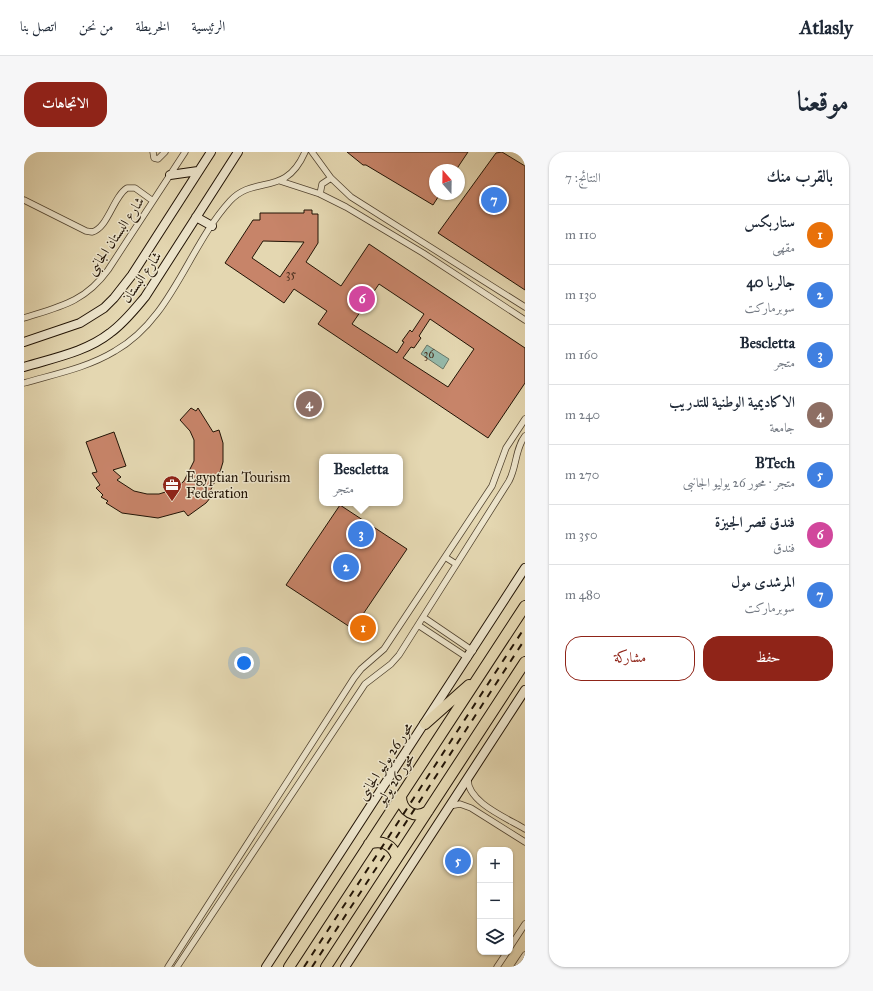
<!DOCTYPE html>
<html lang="ar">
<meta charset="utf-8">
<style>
:root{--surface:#fff;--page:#f6f6f7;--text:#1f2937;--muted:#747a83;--line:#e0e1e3;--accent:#8f2418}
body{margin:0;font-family:"IM FELL Great Primer",Amiri,serif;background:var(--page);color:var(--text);direction:rtl}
.controls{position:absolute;right:12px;bottom:12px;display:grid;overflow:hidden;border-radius:8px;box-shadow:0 1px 3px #0004}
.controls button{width:36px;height:36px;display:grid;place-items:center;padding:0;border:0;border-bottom:1px solid var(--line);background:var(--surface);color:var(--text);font:20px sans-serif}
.compass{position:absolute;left:405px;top:12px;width:36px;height:36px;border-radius:50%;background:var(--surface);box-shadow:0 1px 3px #0004;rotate:340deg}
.you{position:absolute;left:220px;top:511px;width:14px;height:14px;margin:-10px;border:3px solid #fff;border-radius:50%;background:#1a73e8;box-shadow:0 0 0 6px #1a73e833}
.badge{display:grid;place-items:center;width:26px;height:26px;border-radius:50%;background:var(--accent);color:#fff;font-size:13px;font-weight:700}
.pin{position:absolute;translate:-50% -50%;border:2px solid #fff;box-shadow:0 1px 4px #0006}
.popup{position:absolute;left:295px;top:302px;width:84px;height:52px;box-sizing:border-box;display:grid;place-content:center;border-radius:8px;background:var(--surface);filter:drop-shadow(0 1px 3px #0005);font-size:13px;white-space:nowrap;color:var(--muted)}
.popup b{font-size:15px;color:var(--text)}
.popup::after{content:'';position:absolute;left:50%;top:100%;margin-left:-8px;border:8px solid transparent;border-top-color:var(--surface)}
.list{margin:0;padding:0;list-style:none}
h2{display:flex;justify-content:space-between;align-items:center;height:52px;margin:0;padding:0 16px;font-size:17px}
h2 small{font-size:13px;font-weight:400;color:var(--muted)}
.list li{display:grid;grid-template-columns:26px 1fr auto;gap:12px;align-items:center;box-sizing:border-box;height:60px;padding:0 16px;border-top:1px solid var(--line)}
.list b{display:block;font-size:15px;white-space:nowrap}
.list p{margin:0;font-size:13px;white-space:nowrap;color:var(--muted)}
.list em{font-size:13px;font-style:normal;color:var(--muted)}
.actions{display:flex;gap:8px;padding:12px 16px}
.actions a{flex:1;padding:9px 0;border:1px solid var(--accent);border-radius:16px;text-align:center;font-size:14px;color:var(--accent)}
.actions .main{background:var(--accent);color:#fff}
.icon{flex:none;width:22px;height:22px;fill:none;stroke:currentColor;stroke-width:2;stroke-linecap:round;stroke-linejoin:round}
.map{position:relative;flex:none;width:501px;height:815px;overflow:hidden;direction:ltr;border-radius:16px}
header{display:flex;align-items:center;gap:24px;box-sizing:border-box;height:56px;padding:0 20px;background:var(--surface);border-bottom:1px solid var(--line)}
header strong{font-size:19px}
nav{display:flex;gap:22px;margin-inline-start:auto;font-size:14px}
.intro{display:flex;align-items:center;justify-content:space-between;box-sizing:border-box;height:96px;padding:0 24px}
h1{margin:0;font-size:28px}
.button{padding:10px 18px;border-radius:16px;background:var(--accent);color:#fff;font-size:14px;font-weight:700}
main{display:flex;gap:24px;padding:0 24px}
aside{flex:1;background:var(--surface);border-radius:16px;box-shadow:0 1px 3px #0004}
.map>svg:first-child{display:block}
.water{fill:#95baab;stroke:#677769}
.building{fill:#c78469;stroke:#211305;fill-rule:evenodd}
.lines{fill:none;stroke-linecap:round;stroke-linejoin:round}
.street-casing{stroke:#524430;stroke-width:7}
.secondary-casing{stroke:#211305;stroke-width:10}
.highway-casing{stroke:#211305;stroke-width:12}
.street{stroke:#ede5cc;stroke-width:5.5}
.secondary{stroke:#ede5cc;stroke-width:8}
.highway{stroke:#e4d7b1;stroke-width:10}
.rail{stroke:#211305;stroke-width:2;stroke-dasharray:7 7;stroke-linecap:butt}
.labels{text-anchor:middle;stroke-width:3;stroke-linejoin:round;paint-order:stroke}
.number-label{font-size:12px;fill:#4a2f1e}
.street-label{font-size:14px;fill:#211305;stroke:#ede5cc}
.poi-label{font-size:14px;fill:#211305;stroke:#ede5cc;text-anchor:start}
</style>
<header>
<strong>Atlasly</strong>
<nav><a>الرئيسية</a><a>الخريطة</a><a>من نحن</a><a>اتصل بنا</a></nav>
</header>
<div class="intro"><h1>موقعنا</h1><a class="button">الاتجاهات</a></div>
<main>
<aside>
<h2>بالقرب منك<small>النتائج: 7</small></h2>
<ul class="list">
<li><span class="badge" style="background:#e8710a">1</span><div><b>ستاربكس</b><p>مقهى</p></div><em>110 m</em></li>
<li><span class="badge" style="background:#3f7fe0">2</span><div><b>جالريا 40</b><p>سوبرماركت</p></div><em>130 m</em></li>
<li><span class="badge" style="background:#3f7fe0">3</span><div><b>Bescletta</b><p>متجر</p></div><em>160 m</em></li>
<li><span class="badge" style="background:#8d6e63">4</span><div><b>الاكاديمية الوطنية للتدريب</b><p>جامعة</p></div><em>240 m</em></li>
<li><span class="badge" style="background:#3f7fe0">5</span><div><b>BTech</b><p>متجر · محور 26 يوليو الجانبى</p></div><em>270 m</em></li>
<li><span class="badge" style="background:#d1479c">6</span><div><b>فندق قصر الجيزة</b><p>فندق</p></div><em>350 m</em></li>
<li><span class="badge" style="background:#3f7fe0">7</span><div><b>المرشدى مول</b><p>سوبرماركت</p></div><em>480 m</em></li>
</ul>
<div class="actions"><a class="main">حفظ</a><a>مشاركة</a></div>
</aside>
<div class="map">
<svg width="501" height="815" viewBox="0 0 501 815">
<rect width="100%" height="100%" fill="#e4d7b1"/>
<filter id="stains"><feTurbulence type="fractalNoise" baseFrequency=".005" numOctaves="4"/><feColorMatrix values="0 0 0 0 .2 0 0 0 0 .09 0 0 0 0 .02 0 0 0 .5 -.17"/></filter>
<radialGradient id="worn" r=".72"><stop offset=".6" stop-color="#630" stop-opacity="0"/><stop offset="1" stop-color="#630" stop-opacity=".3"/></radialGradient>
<path class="water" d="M403,193L425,207L419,217L397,202Z"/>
<path class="building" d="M323,0H444L432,18H411V42H416L409,53L342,13H339Z
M478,0L501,14V138L414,81L472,1Z
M280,58H288V62H294V91L282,110L317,134L345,92L501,196V231L464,286L294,172L303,159L270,137L260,151L201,111L229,68H236V61H280ZM239,89L280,90L256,125L228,106ZM355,132L400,162L388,180L386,178L378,189L380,190L373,201L328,172ZM406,167L450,197L424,235L379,206L387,195L390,196L397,186L395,184Z
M167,256L172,259L174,256L189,280L195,278L199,291V310L196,320L184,343L187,345L182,351L164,364L160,359L134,366L98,361L82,351L84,349L77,345L79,343L72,336L76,333L68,321L73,320L62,290L90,280L102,314L89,318L97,325L93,328L110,339L123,342H135L151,337L160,329L170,309V288L166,279L156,268Z
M316,353L383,397L329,477L262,433Z"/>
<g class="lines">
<defs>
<path id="street" d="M129,0L130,6L134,7L141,0
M288,0L307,26L327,45L501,155
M256,29L296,42L322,55L399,101L501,168
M296,42L298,32L307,26
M0,48L62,79L68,80C84,76 89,45 103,36H111L129,49
M0,166C35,155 61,150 84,118L161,0
M0,231C31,222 63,216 91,199C148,167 164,95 206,49C231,22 261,46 281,0
M421,405L432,412
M399,465L449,499
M394,473L444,506
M444,627C443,650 483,666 501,677
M425,654L436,652L447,656L501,690
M486,795L501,772
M144,815L330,526L337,517L360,497L468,334L482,296L501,267
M153,815L341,532L367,512L375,503L485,329C493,314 491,297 501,284
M473,815L483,800
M493,815L501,803"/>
<path id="secondary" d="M146,23L174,19
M172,65L188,74
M0,190L56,171L80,156L90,146L108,123L187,0
M0,215C29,206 62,200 86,181C100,171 110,158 121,145L214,0
M242,815L501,416
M321,815L501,538"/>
<path id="highway" d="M401,572L445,533
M377,644C377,659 391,668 404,659
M345,692C358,687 369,693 373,706
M265,815L501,454
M302,815L501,510"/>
</defs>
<use href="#street" class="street-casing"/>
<use href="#secondary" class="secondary-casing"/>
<use href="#highway" class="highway-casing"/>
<use href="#street" class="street"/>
<use href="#secondary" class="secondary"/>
<use href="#highway" class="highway"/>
<path class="rail" d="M280,815L501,475
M288,815L501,487"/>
</g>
<defs>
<symbol id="office-pin" viewBox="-11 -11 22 30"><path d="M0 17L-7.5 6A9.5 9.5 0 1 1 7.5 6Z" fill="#8f2418" stroke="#ede5cc"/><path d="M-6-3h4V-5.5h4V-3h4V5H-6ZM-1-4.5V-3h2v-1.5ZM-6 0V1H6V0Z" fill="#fff"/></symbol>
</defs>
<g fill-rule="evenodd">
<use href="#office-pin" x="137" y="322" width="22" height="30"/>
</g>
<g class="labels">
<g class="number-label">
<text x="267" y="126">35</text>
<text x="405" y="206">36</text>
</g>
<g class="street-label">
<text transform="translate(91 84) rotate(-56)" y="5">شارع البستان الجانبى</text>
<text transform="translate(117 125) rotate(-55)" y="5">شارع البستان</text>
<text transform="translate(361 609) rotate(-57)" y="5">محور 26 يوليو الجانبى</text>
<text transform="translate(371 627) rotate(-57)" y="5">محور 26 يوليو</text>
</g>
<g class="poi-label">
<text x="162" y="330">Egyptian Tourism<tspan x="162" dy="16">Federation</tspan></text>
</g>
</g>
<rect width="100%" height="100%" filter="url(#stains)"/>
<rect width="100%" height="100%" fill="url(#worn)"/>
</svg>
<div class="controls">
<button>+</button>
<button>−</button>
<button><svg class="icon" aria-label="layers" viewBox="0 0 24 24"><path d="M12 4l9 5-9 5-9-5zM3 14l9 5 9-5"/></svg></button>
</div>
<svg class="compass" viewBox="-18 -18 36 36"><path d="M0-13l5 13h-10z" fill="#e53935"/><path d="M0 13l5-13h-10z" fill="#747a83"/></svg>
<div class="you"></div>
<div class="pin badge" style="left:339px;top:476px;background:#e8710a">1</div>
<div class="pin badge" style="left:322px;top:415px;background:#3f7fe0">2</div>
<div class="pin badge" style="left:337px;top:382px;background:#3f7fe0">3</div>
<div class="popup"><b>Bescletta</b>متجر</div>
<div class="pin badge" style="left:285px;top:252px;background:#8d6e63">4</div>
<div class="pin badge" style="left:434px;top:709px;background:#3f7fe0">5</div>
<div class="pin badge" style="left:338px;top:147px;background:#d1479c">6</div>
<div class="pin badge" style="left:470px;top:48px;background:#3f7fe0">7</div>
</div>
</main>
